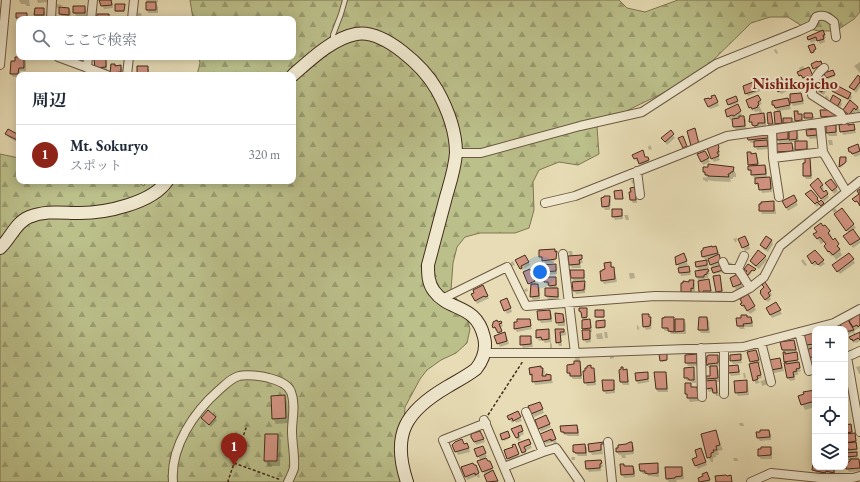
<!DOCTYPE html>
<html lang="ja">
<meta charset="utf-8">
<style>
:root{--surface:#fff;--page:#f6f6f7;--text:#1f2937;--muted:#747a83;--line:#e0e1e3;--accent:#8f2418}
body{margin:0;font-family:"EB Garamond","Noto Serif JP",serif;background:var(--page);color:var(--text)}
.controls{position:absolute;right:12px;bottom:12px;display:grid;overflow:hidden;border-radius:8px;box-shadow:0 2px 10px #0003}
.controls button{width:36px;height:36px;display:grid;place-items:center;padding:0;border:0;border-bottom:1px solid var(--line);background:var(--surface);color:var(--text);font:20px sans-serif}
.you{position:absolute;left:540px;top:272px;width:14px;height:14px;margin:-10px;border:3px solid #fff;border-radius:50%;background:#1a73e8;box-shadow:0 0 0 6px #1a73e833}
.badge{display:grid;place-items:center;width:26px;height:26px;border-radius:50%;background:var(--accent);color:#fff;font-size:13px;font-weight:700}
.pin{position:absolute;translate:-50% -33px;filter:drop-shadow(0 1px 2px #0008)}
.pin::after{content:'';position:absolute;top:21px;width:14px;height:12px;background:inherit;clip-path:polygon(0 0,100% 0,50% 100%)}
.list{margin:0;padding:0;list-style:none}
h2{display:flex;justify-content:space-between;align-items:center;height:52px;margin:0;padding:0 16px;font-size:17px}
h2 small{font-size:13px;font-weight:400;color:var(--muted)}
.list li{display:grid;grid-template-columns:26px 1fr auto;gap:12px;align-items:center;box-sizing:border-box;height:60px;padding:0 16px;border-top:1px solid var(--line)}
.list b{display:block;font-size:15px;white-space:nowrap}
.list p{margin:0;font-size:13px;white-space:nowrap;color:var(--muted)}
.list em{font-size:13px;font-style:normal;color:var(--muted)}
.icon{flex:none;width:22px;height:22px;fill:none;stroke:currentColor;stroke-width:2;stroke-linecap:round;stroke-linejoin:round}
.map{position:relative;flex:none;width:860px;height:482px;overflow:hidden}
.search{position:absolute;background:var(--surface);box-shadow:0 2px 10px #0003;left:16px;top:16px;width:280px;height:44px;display:flex;align-items:center;gap:10px;box-sizing:border-box;padding:0 14px;border-radius:8px;color:var(--muted);font-size:15px}
.panel{position:absolute;background:var(--surface);box-shadow:0 2px 10px #0003;left:16px;top:72px;width:280px;height:112px;border-radius:8px}
.map>svg:first-child{display:block}
.forest{fill:url(#forest-firs);stroke:#807652}
.shadow{fill:#0003}
.building{fill:#d29380;stroke:#442d1b}
.lines{fill:none;stroke-linecap:round;stroke-linejoin:round}
.lane-casing{stroke:#6d5942;stroke-width:6}
.street-casing{stroke:#6d5942;stroke-width:10}
.secondary-casing{stroke:#442d1b;stroke-width:14}
.path{stroke:#442d1b;stroke-width:1.5;stroke-dasharray:3 2;stroke-linecap:butt}
.lane{stroke:#efe8cf;stroke-width:4}
.street{stroke:#efe8cf;stroke-width:8}
.secondary{stroke:#efe8cf;stroke-width:12}
.labels{text-anchor:middle;stroke-width:4;stroke-linejoin:round;paint-order:stroke}
.neighbourhood-label{font-size:16px;font-weight:bold;fill:#7a1f14;stroke:#efe8cf}
</style>
<div class="map">
<svg width="860" height="482" viewBox="0 0 860 482">
<defs>
<pattern id="forest-firs" width="22" height="20" patternUnits="userSpaceOnUse"><rect width="22" height="20" fill="#bbbf8a"/><path d="M5 1l3.5 6h-7zM16 11l3.5 6h-7z" fill="#9a9c70"/></pattern>
</defs>
<rect width="100%" height="100%" fill="#e7dcb5"/>
<filter id="stains"><feTurbulence type="fractalNoise" baseFrequency=".005" numOctaves="4"/><feColorMatrix values="0 0 0 0 .2 0 0 0 0 .09 0 0 0 0 .02 0 0 0 .5 -.17"/></filter>
<radialGradient id="worn" r=".72"><stop offset=".6" stop-color="#630" stop-opacity="0"/><stop offset="1" stop-color="#630" stop-opacity=".3"/></radialGradient>
<path class="forest" d="M190,0H619L627,8L645,12L678,0H860V12L854,19L836,31H819L805,28L788,17H770L751,23L696,77L616,116L597,127L599,154L578,165L559,162L539,170L533,182L534,210L529,228L515,233H480L465,237L457,247L453,263L451,290L466,314L470,329L467,343L456,353L441,360L427,370L420,379L405,407L403,438L406,482H0V154L19,158V181H135L144,186L145,181H293V75H197L200,63L199,57H293V19H193Z"/>
<path class="shadow" d="M19,0H29L30,6H27L25,4H21Z
M37,0H47V2L38,3Z
M100,0H112L113,8L104,9Z
M146,0H158V2H155L158,7V13H148L147,9L148,3Z
M56,4L62,5H63L57,8Z
M124,5V12H117L116,11Z
M84,7L86,10V16H76L74,13Z
M43,9L45,13V18H37L35,15Z
M69,9L71,12L70,18L62,17L60,14Z
M137,13H141L142,18H138Z
M26,14L28,19H19V20L17,17Z
M16,30H19V38L16,35Z
M823,31L826,38H824L825,42L820,44L818,40L811,43L808,37Z
M776,49L778,53L776,54L774,50Z
M112,57H126V60H114Z
M141,57H152V60L142,59Z
M24,58L26,62V71H20L19,77H13L11,74Z
M105,60L107,63V71H98L96,68Z
M860,62V73L854,66Z
M115,65V67L121,66L123,69L122,75H113L111,73Z
M803,66L805,70L809,68L814,80L811,79L805,81L804,78L802,79L799,68Z
M147,67L149,70V75H140L138,72Z
M832,71L835,76L828,79L825,74Z
M860,78V87L856,93L851,87Z
M780,79L787,91L781,94L774,82Z
M806,83L808,86L806,87L805,84Z
M758,85L760,91L748,96L746,93Z
M825,85L827,89L824,95L818,92L816,89Z
M834,91L850,93L852,97L850,101L836,94Z
M801,94L804,104L793,106L791,102Z
M826,95L829,98L827,100L825,97Z
M736,97L738,103L730,106L728,101Z
M759,98L762,104L759,105L763,114L766,118V126H760V128H755L750,122L760,115L759,111L755,112L754,110L752,111L747,101Z
M717,99L719,106L710,109L708,106L709,101Z
M788,99L791,109L779,111L782,115L783,126L778,127L776,123L778,112L773,105V102Z
M840,100L842,104L839,110L832,106Z
M850,102L858,107L860,111L858,113L856,111L851,118L846,114L844,110Z
M739,109L742,115L735,120L744,117L746,120V129L736,130L734,127L733,118L730,120L728,116Z
M822,111L835,113L837,117L824,120L822,117Z
M853,125L856,133L843,135L840,126Z
M835,126L837,129V136H829L827,133Z
M796,130L798,134L799,142H807L808,145L809,152L798,153L796,150V142H791L794,148V154L779,155L777,152L790,144V142L779,143L778,139L777,133L790,132Z
M816,130L818,138L810,139L808,136Z
M670,132L675,138L667,145L662,138Z
M6,134L19,135V143L8,137Z
M767,135L769,138V141L767,142L769,149L757,150L755,143H751L749,140Z
M828,140H832L833,145H829Z
M650,145L652,149L649,150L648,147Z
M717,146L719,149L720,155L718,156L720,160L714,162L712,159Z
M859,149L860,155L855,157L850,151Z
M704,152L710,162L703,165L702,162Z
M751,153L752,155L756,154L758,158L759,166H765L767,169V178H770L772,181V192L762,193L760,186L758,187L756,183L755,178H754L749,170Z
M634,155L647,158L650,163L642,167L639,161L637,162Z
M840,158L846,159L845,164L840,168Z
M809,159L811,162L812,179H806L804,176L806,164Z
M733,168L736,174V177H733V179H730L731,182L712,181L708,180V182L703,180V177L707,178L704,172Z
M634,179L636,182L633,184L631,181Z
M811,185H822L824,189L822,190L827,194L829,197L824,202Z
M829,187L836,188L838,191L834,194Z
M634,188L636,192L637,203H633L631,200L632,193Z
M811,191L820,202L821,201L825,207L824,209L820,204L817,207L808,197Z
M793,196L798,205L788,211L783,202Z
M609,197L611,200L610,210H605L603,206Z
M773,202L775,206L776,214H762L760,210Z
M835,208L837,211L834,213L832,210Z
M842,209L856,228L852,230L860,241V243L853,248L847,239L849,233L835,215Z
M621,210L623,213V219L615,220L613,216Z
M624,215H628L629,220H626Z
M823,227L829,232L832,237L831,238L833,241L834,239L841,250L840,251L842,255L836,260L833,255L832,257L828,252L827,245L824,242L821,244L815,234Z
M737,238L736,243L740,248L733,239Z
M767,238L772,241L773,244L768,252L763,249L761,245Z
M739,239L747,240L750,249L745,251Z
M713,248H716L718,251L723,272L714,274L709,259L705,260L708,264L709,268L707,269L710,274L708,275V278H705V281L708,280L710,284L712,294L702,296L700,292L699,282L697,277L696,272L699,271L697,267L706,261L703,257Z
M554,250L556,252L554,263L546,264L540,256Z
M568,251H572L573,256H581L583,263H580L581,268H572L570,265V256Z
M525,256L530,265L522,270L523,272L516,261Z
M765,256L767,260L759,269L753,265L751,261Z
M676,257L685,258L688,265L681,268L689,267L691,275L681,276Z
M808,257L823,261L825,264L820,267L818,264L814,266Z
M803,259L807,265L805,266L801,261Z
M853,260L855,263L840,274L836,269Z
M513,261L515,265L512,266L510,263Z
M730,262L734,265L730,266L728,264Z
M610,263L615,272L617,282L604,284L602,281Z
M555,265L557,268V274L546,275L544,272Z
M745,270H755L756,271L753,270L749,276L747,274V272Z
M583,271L585,274V281H583L586,285L585,293L576,294L574,290V283L572,278Z
M532,273L537,285L540,288V299L533,300L531,296V286L529,283Z
M629,273H634L635,278L630,279Z
M737,276L743,284H742V287L736,290L731,279Z
M719,277L721,280L723,294L718,295L717,292Z
M545,278H555L557,281V289L559,292V300L548,299L546,296L552,289L549,285H547Z
M693,281L695,284V292L692,291V295H684L682,291Z
M765,283L772,295L770,297L771,299L768,302L763,297Z
M527,288L528,291L525,292L524,290Z
M485,290L489,299H487L477,304L473,295Z
M748,296L756,310L750,314L746,308L744,309L742,304Z
M501,302L509,303L512,312L507,314Z
M776,304L782,314L772,318L767,309Z
M587,310V320H590L591,323L592,332H590L591,342L586,343L584,339V320L580,311Z
M550,311L552,315V322L541,323L539,319Z
M604,312V318H597L596,317Z
M859,314L860,316V329L859,328L854,331L856,335L860,333V341L856,343L855,342L853,343L851,338L856,335L852,333L848,335L847,332L845,333V329H842Z
M563,315L565,319V326H558L557,322Z
M648,315L652,321L651,329L646,330L644,326Z
M747,316L748,318H751L753,321V327H744L745,329H740L738,326Z
M673,318L675,320H684L686,324V334H671L669,331H665L663,328Z
M707,318L709,321L710,333H701L699,330Z
M529,320L532,329L517,332L515,329L518,323Z
M501,322L503,326L500,328L503,334H505L507,337L509,344L500,347L498,343L500,335L498,330L496,331L493,326Z
M605,323V328L598,329L597,327Z
M637,325L639,327V330L637,329Z
M549,330L550,333L551,343L552,344V349L550,348V342L545,343L543,340L539,341L537,337Z
M556,330H564L566,333V335L561,336L562,346H559L557,342Z
M604,332H607L608,338H605Z
M602,333L603,339H597L596,334Z
M813,334L815,339V361L814,360L811,361L809,357L812,348H807L806,345Z
M530,337L532,340L533,347L523,348L521,344Z
M794,341L796,344L797,353H796L798,356V363L801,371L798,372V375H795V380L790,381L788,378L787,365L783,350Z
M756,351L760,363L758,364L762,378L758,379L759,382L766,379L768,384L762,386L761,382L756,384L754,380L753,364L748,353Z
M666,354L667,361L662,362L661,360Z
M696,355L698,359L699,366H688L686,362Z
M740,355L742,363L733,364L731,360Z
M610,356H613L614,358L610,359Z
M717,356L719,359V366H716L719,370V382H716L717,385L719,396H716L714,391L709,392L707,388L709,382L707,379L711,377V368H709L707,365Z
M579,357L580,360H579L581,365L582,379H573L568,373V366L575,365L576,362L575,358Z
M780,359L784,371L774,373L770,361Z
M590,366L595,372L596,385L587,386L585,382Z
M860,366V374H859L856,367Z
M738,367L740,370V375L731,376L729,372Z
M622,368L624,371L626,370L628,374L629,385H623L621,382L620,371Z
M693,368L695,372L696,383H692L691,381H687L685,378Z
M543,369L545,372L544,376L547,375L550,376L553,383L535,385L531,374Z
M647,373L649,376V382L638,384L637,381Z
M655,373H665L667,376L668,392H658L656,389Z
M743,373H745L746,378H744Z
M613,381L615,384V393L606,394L604,391Z
M746,381L748,385L749,395L738,396L736,392Z
M690,384L692,387L697,388L699,392V401L690,402L686,394Z
M815,391V407L805,410L799,397Z
M284,396L287,402L288,423L276,424L273,418Z
M540,403L544,413L534,417L530,407Z
M517,412L522,421L516,423L515,421L512,423L508,416Z
M215,417L217,420L211,427L202,418Z
M547,419L551,427L541,432L536,420Z
M739,423H743L744,426H740Z
M851,425L853,434L856,437L858,453H856L860,462V471L849,472L847,468L851,460L845,461V454L847,453L845,450V426Z
M577,426L579,430V436H567V435H564L562,432Z
M513,429H522L524,434L519,437L521,440L518,441Z
M715,431L723,450L718,451L719,455H716V457L713,458V462H711L708,457Z
M769,431L771,434V440L760,441L758,438Z
M507,432L510,438L504,441L501,435Z
M553,434L557,443L554,444L553,442L546,444L544,441Z
M278,435L281,440L280,466H268L265,461Z
M482,435L485,442L476,445L472,437Z
M812,437H815V445L812,444Z
M530,443L532,448L525,451L527,455L525,456L519,444Z
M600,443L602,447L603,454L592,455L590,451Z
M632,444L634,447V454L625,455L626,458H622L621,455H619L617,452V449Z
M453,445H464L469,448L470,452L458,455Z
M585,445L587,448V456H578L574,451Z
M514,447L520,458L510,462L508,458Z
M770,448L772,451V459H761L759,456Z
M484,450L487,457H485L491,466L498,482H488L479,462L481,461L478,456Z
M703,453L707,465L698,469L696,466L699,457Z
M813,456L815,457V461H813Z
M571,457H575V460H572Z
M733,458H737L738,461H734Z
M601,461L603,467H601V471L589,472L587,469V462Z
M813,463H815V467H835V476H827L816,473L814,469L815,463Z
M657,464L659,468V477L648,476L647,474H643L641,471Z
M625,467H633L635,470V477L624,478L622,474Z
M681,468L683,471L684,479L676,480L677,482H669L667,479Z
M477,470L480,477L478,478L477,476L467,480L466,477Z
M708,477L710,482H701L699,478Z"/>
<path class="building" d="M99,0H111L112,5L101,6Z
M146,2H156V10H146Z
M115,4H125L124,11H115Z
M73,6H85V13H73Z
M59,7L69,8V15L59,14Z
M35,8H44V15H34Z
M16,13H27V19L16,18Z
M97,14H109V19H97Z
M823,30L825,35H823L824,39L817,41L816,37L808,40L807,37Z
M814,44L816,49L814,50V52L811,53L808,46Z
M15,57H24V68H19L18,74H10L11,61H15Z
M94,59H106V67L95,68Z
M817,61L818,62L821,61L822,65L813,69L811,64Z
M111,64H115V66L121,65V72L110,73Z
M137,66H148V73H137Z
M809,67L813,76L809,78L808,76L803,78L801,75L799,76L797,72Z
M833,70L835,75L826,78L824,73Z
M858,75L860,77V82L854,90L849,87Z
M781,77L786,87L778,92L773,82Z
M756,81L759,87L758,90L745,94L743,86Z
M818,81L825,85L822,92L815,89Z
M835,86L838,87V86L851,93L848,99L832,91Z
M801,93L803,101L790,103V94Z
M715,95L718,102L708,107L704,99L709,98V99L712,98L711,96Z
M758,95L761,100L758,102L759,105L757,106L758,107L752,109L751,107L749,108L746,100Z
M833,95L841,100L837,107L829,103Z
M736,96L738,101L728,105L726,100Z
M788,98L790,105L775,108L774,105H772V101Z
M850,100L858,107L856,110L854,108L849,115L843,110Z
M738,104L741,111L734,116L732,115L727,117L725,110Z
M820,110H831L835,112L836,116L821,117Z
M780,111L782,123L775,124L774,112Z
M794,111H798V114H802V120L795,121Z
M771,112L773,124H768L767,113Z
M764,113L765,123H758V125L755,126L752,125V122H749L750,115Z
M804,113H812L813,118H804Z
M739,116H744L745,126L733,127L732,119L739,118Z
M783,118H792V123H783Z
M848,123V125L854,124L855,130L840,132L839,125Z
M826,125H836V132L826,133Z
M695,128L699,144L691,146L687,131Z
M8,129L19,135L17,140L5,134Z
M797,129V139L789,140V130Z
M816,129L817,135L807,136L806,130Z
M671,130L674,134L665,142L661,138Z
M788,131V139L777,140L776,132Z
M768,134V138L748,140L747,136Z
M683,136L687,146L683,148L678,138Z
M767,140L768,146L754,147V141Z
M795,141H807V149L795,150Z
M792,143L793,151L776,152L775,144Z
M718,144L719,148L718,149L719,152H717L719,156L711,159L707,148Z
M858,144L860,151L852,154L851,152H849L848,148Z
M643,150L645,157H648L649,160L639,164L637,158L634,159L632,155Z
M705,151L709,158L701,162L697,154Z
M747,152H751V154L756,153L758,164L748,165Z
M840,157H846V162L839,167Z
M805,158H810L811,176H803V163H805Z
M708,164L734,167L733,172H731L730,174H728L729,177L708,176V175H705V172H703V167H708Z
M765,165L766,174L751,175V170H748V166Z
M770,177L771,189L759,190L758,183L755,184V178Z
M818,178L823,185L820,187L824,192L826,190L828,194L821,199L810,185Z
M831,179L837,187L832,191L825,183Z
M635,187L636,200H630L629,192H631L630,188Z
M860,189V206L857,201L855,202L852,199L859,194L857,191Z
M622,190L623,199H615L614,191Z
M811,190L818,198L817,199L819,202L821,200L824,203L821,206L817,202L815,204L805,194Z
M794,195L797,201L786,208L782,201Z
M604,196H610L609,206L602,207L601,198L604,197Z
M774,201V211H759V204H761V202Z
M842,208L854,224L846,231L834,214Z
M612,209H622V216L612,217Z
M821,223L823,226L825,225L830,231L828,233L833,240L835,238L839,244L837,246L840,249L833,255L829,251L828,252L824,246L826,244L820,237L817,239L813,234L817,232L814,228Z
M853,229L860,239L850,245L843,236Z
M745,236L749,245L742,248L738,239Z
M766,236L772,240L766,249L760,245Z
M712,246V247L716,246L718,253L702,257L701,251L703,250V248Z
M555,249V252L557,251L556,259L542,261V257H539V250Z
M758,250L766,256L756,266L750,261Z
M815,250L824,260L818,265L815,261L812,264L807,256Z
M684,253L687,261L676,265L675,257Z
M849,253L854,259L837,272L832,265Z
M719,254L721,261L710,265L708,259Z
M525,255L529,262L521,266L522,268L520,269L515,260Z
M582,255V259L579,260L580,264L569,265L568,256Z
M707,260V265L696,267L695,262Z
M611,262V267H614L615,279L601,281L600,271H602V270L605,269L604,263Z
M556,264V271L543,272L542,265Z
M748,264L756,269L754,271L752,270L748,275L745,273L747,271L744,269Z
M722,265L723,270L713,273L711,268Z
M689,266L690,272L679,273L678,268Z
M530,269L535,281L528,284L523,272Z
M708,269L709,271L707,272V274L704,275V277H696L695,271Z
M570,270H584V278H571Z
M738,273L742,281H741V284L733,287L730,278L736,275V274Z
M720,275L722,291L716,292L713,276Z
M544,277H556V285L549,286L548,282H544Z
M709,279L711,291H703V293L699,292L698,281Z
M689,280H694L693,289L691,288V292H681V283H683V281L689,282Z
M585,281L584,290L573,291L572,282Z
M765,282L771,291L768,293L770,296L765,300L760,293L761,292L760,291L764,287L762,285Z
M531,284H538L539,296L530,297Z
M483,285L488,296L485,297L484,296L475,301L471,294L474,293L473,290Z
M545,288H558V297L545,296Z
M748,294L755,306L747,311L744,305L742,306L740,304L742,303L740,299Z
M507,298L511,308L504,311L500,301Z
M776,302L781,310L770,315L766,308Z
M579,308H587V317L582,318L581,312L579,311Z
M550,310L551,319L538,320L537,311Z
M595,310H604V317H595Z
M555,313L563,314L564,322L556,323Z
M859,313L860,314V325L858,327L857,325L853,327L849,321Z
M642,314H649V317H651L650,326L643,327Z
M741,315H747V317H751L752,323L743,324L744,326H737L736,318H741Z
M664,317H674V332L668,331V328H662V318H664Z
M699,317H707L708,330H698Z
M517,319H530L531,326L514,329V322H517Z
M590,319L591,328L582,329V320Z
M675,319H684V331L675,332Z
M497,320L498,322L501,321L502,323L499,324L502,331L498,333L495,327L493,328L492,325L493,324V322Z
M605,320V327L596,328V321Z
M848,320L854,330L845,332V329H841L842,328L840,324Z
M549,329V339L542,340L541,337L536,338V330Z
M555,329H564V332H560L561,342L556,343Z
M582,330H590V339L583,340Z
M505,332L507,341L497,344L494,336Z
M860,332V340L858,338L853,341L852,339L851,340L849,337Z
M813,333L815,344L805,345L802,336Z
M520,336H531V344L520,345Z
M794,340L796,350H782L780,342Z
M815,347V359L811,357L808,358L806,350Z
M756,350L759,360L750,362L747,352Z
M783,352H785V354L797,352L798,360L784,362Z
M667,353V360L660,361L659,354Z
M697,354V363H685V355Z
M741,354V360L730,361V355Z
M709,355H718V363L708,364V365H706L707,356Z
M780,358L782,368L771,370L769,360Z
M574,361H580L581,376H570V373H567V365L574,364Z
M758,362L761,375L757,376L758,379L753,381L749,364Z
M786,362V364L799,362L800,368L796,369L797,371L793,372L794,377L787,378L784,363Z
M591,365V368H594L595,382L584,383L583,371H585V368H587V366Z
M738,365L739,372L728,373L727,366Z
M541,366V368H543L542,376H546V374L551,375V380L532,382V374L530,375L529,368Z
M710,366H717L718,378L706,379V376H710Z
M621,367H623V370L627,369L628,382H620L619,370L621,369Z
M694,367V380H689L688,378H684V368Z
M648,372V379L636,381L635,373Z
M654,372H666L667,389H656Z
M602,380H614V390L603,391Z
M716,380L717,393H713L712,388L706,389L705,381Z
M747,380V392L735,393L734,381Z
M685,383H691V387H697L698,398H687V394H685Z
M815,390V401L801,405L798,396L804,394L803,392Z
M285,395L286,418L272,419L271,396Z
M540,402L543,409L531,414L528,406Z
M208,410L216,417L209,425L201,418Z
M518,411L521,417L513,421L512,418L509,420L507,416Z
M546,415L550,424L538,429L535,420Z
M851,424L852,432L845,433V425Z
M521,425L523,431L518,433L519,437L516,438L511,429Z
M577,425L578,433H564V432H561L560,426Z
M552,429L556,439L551,441V439L543,442L540,434Z
M716,430L720,445L716,446L717,450H713L714,452L711,453V457L707,458L701,434Z
M760,430H769L770,437L757,438L756,432H760Z
M480,431L484,439L474,442L471,437V434Z
M508,431L510,437L502,440L500,434Z
M855,433L856,441L845,443V434Z
M265,434H278L277,461H264Z
M462,439L464,444L467,443L469,448L455,452L452,445L455,442Z
M529,439L531,444L524,447L526,451L522,453L518,443Z
M604,442V444H601V450L589,452L588,444Z
M630,442H632L633,451L616,452V448H618V445L626,444Z
M856,442L857,449L848,450V448H845V443Z
M515,444L519,454L507,459L504,450L513,447L512,445Z
M585,444L586,453H575V452H573V445Z
M483,446L486,453L477,457L474,449Z
M761,447H771V455L758,456V449H761Z
M701,448L706,462L695,466L692,459L697,457L695,450Z
M857,452V456L845,457V453Z
M486,458L488,461H490L493,468L482,472L477,461Z
M850,459H859L860,468L846,469V464L850,461Z
M601,460L602,463L600,464V468L586,469L585,461Z
M473,463L474,465H476L479,473L475,475V473L465,477L461,467Z
M658,463V473L649,474L645,473V471H640L639,464Z
M813,463H815V467H834V473L826,471L825,473L812,470Z
M620,464H624V466H633L634,474L621,475Z
M665,467H682V476L675,477V478L666,479Z
M493,470L498,481L487,482L484,475Z
M707,472L710,480L699,482L698,478L703,476L702,474Z
M726,475L727,476L731,475L732,482H716L715,476Z"/>
<g class="lines">
<defs>
<path id="lane" d="M333,42V35L341,14L345,0"/>
<path id="street" d="M51,19L52,0
M91,19L93,0
M132,19L134,0
M58,57L107,75
M0,65L6,0
M87,68L88,57
M824,68C816,74 811,85 812,95L840,113L844,120
M127,75L129,57
M820,123L823,152
M772,130L773,158L779,197
M456,153H481L580,126L642,112L716,64L799,31L812,25L816,17C824,14 828,17 834,22L836,37
M773,158L823,152L846,191
M637,171L640,195
M545,203L575,196L727,136L860,117
M563,254L575,353
M723,262L726,269H738L744,256
M738,269L750,288
M442,299L507,267L526,306L655,296L733,297L750,288L764,277L780,246L860,181
M799,332L809,371
M761,342L771,382
M701,348L702,397
M724,348V394
M860,351L847,357L860,432
M484,353H575L743,347L834,323L860,309
M526,412L543,452
M484,420L510,482
M608,442L612,482
M504,467L543,452L556,448L580,482
M173,482C170,447 194,412 219,390C225,385 231,378 239,376C246,374 262,376 269,378C277,380 288,384 291,392C296,404 292,419 292,431C292,443 295,456 294,468C293,472 290,478 288,482
M461,482L443,440L486,423
M751,482L771,473L820,478H853L860,476"/>
<path id="secondary" d="M293,75C310,60 333,38 356,34C384,29 424,67 437,90C447,108 456,132 456,153C455,168 450,183 446,197C440,220 434,242 428,265C428,274 428,283 434,291C449,312 476,303 484,337C487,349 483,360 476,369C467,376 457,381 447,387C406,411 391,434 407,482
M0,248C10,239 16,222 29,217C46,210 62,213 80,213C106,213 152,203 167,181"/>
</defs>
<use href="#lane" class="lane-casing"/>
<use href="#street" class="street-casing"/>
<use href="#secondary" class="secondary-casing"/>
<path class="path" d="M488,415L523,361
M234,463L281,480
M229,482L228,481L247,425"/>
<use href="#lane" class="lane"/>
<use href="#street" class="street"/>
<use href="#secondary" class="secondary"/>
</g>
<g class="labels">
<g class="neighbourhood-label">
<text x="795" y="89">Nishikojicho</text>
</g>
</g>
<rect width="100%" height="100%" filter="url(#stains)"/>
<rect width="100%" height="100%" fill="url(#worn)"/>
</svg>
<div class="controls">
<button>+</button>
<button>−</button>
<button><svg class="icon" aria-label="locate" viewBox="0 0 24 24"><circle cx="12" cy="12" r="6"/><path d="M12 2v4M12 18v4M2 12h4M18 12h4"/></svg></button>
<button><svg class="icon" aria-label="layers" viewBox="0 0 24 24"><path d="M12 4l9 5-9 5-9-5zM3 14l9 5 9-5"/></svg></button>
</div>
<div class="you"></div>
<div class="pin badge" style="left:234px;top:466px">1</div>
<div class="search"><svg class="icon" aria-label="search" viewBox="0 0 24 24"><circle cx="10" cy="10" r="6"/><path d="M15 15l6 6"/></svg>ここで検索</div>
<section class="panel">
<h2>周辺<small></small></h2>
<ul class="list">
<li><span class="badge">1</span><div><b>Mt. Sokuryo</b><p>スポット</p></div><em>320 m</em></li>
</ul>
</section>
</div>
